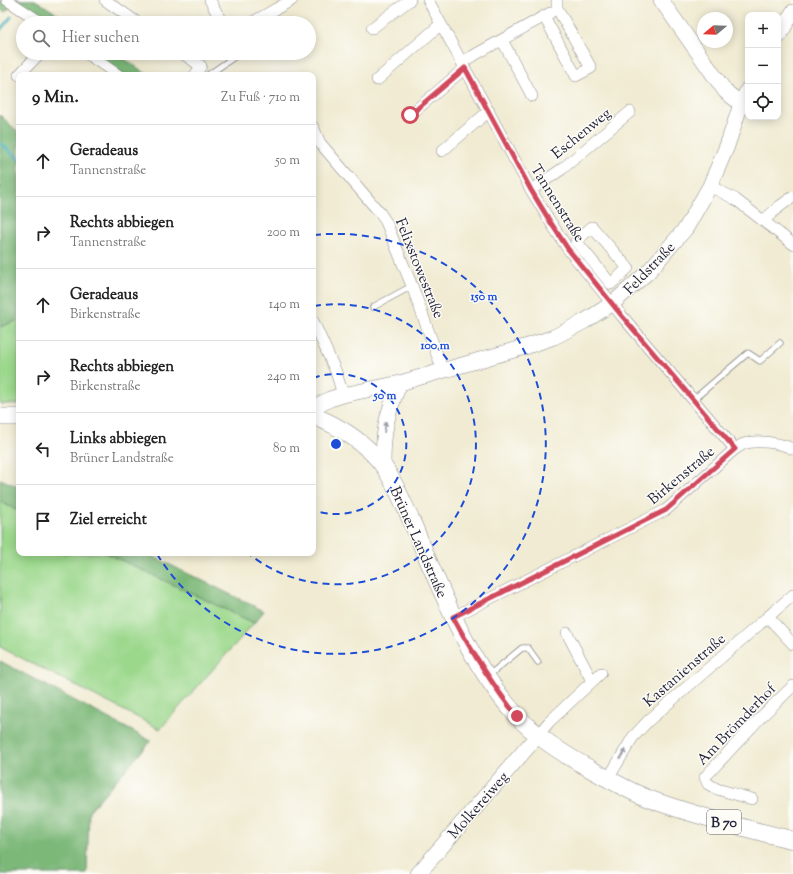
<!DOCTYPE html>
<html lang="de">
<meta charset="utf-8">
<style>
:root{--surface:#fff;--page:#f2f2f2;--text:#222;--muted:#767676;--line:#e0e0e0}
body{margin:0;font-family:"Sorts Mill Goudy",serif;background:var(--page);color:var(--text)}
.controls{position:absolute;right:12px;top:12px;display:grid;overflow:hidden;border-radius:8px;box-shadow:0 2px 10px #0003}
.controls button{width:36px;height:36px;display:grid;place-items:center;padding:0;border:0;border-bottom:1px solid var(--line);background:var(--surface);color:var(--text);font:20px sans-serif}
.compass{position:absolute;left:697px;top:12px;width:36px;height:36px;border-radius:50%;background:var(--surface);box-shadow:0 2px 10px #0003;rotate:251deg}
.stop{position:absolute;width:12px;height:12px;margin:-9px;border:3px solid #d1495b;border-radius:50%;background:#fff}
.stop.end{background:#d1495b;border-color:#fff;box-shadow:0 1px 4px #0008}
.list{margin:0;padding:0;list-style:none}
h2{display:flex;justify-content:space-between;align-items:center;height:52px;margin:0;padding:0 16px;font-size:17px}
h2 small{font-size:13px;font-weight:400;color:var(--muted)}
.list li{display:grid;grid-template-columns:26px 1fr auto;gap:12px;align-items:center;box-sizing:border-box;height:72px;padding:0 16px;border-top:1px solid var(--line)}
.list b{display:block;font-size:15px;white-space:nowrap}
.list p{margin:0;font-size:13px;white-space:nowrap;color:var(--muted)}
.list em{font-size:13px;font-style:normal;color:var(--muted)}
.icon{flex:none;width:22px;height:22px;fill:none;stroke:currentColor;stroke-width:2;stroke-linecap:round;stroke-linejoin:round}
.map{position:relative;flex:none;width:793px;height:874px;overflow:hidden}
.search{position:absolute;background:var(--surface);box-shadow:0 2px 10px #0003;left:16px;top:16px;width:300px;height:44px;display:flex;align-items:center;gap:10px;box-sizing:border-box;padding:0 14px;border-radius:22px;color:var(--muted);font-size:15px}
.panel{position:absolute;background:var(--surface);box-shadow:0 2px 10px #0003;left:16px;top:72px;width:300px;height:484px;border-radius:8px}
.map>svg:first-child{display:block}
.green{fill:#9bd88c;stroke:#5e7d64}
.forest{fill:#7cb878;stroke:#4f6d5a}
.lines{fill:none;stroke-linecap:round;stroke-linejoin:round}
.stream{stroke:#3dacb9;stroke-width:3}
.lane-casing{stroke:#898686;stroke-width:7}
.street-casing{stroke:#898686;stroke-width:12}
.secondary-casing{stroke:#898686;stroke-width:16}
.primary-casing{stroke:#898686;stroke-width:18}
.lane{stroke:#fff;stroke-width:5.5}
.street{stroke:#fff;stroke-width:11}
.secondary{stroke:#fff;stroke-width:15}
.primary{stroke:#fff;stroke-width:17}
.oneway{fill:#9c9ca7}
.route{stroke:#d1495b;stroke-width:5}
.ring{fill:none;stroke:#1d4ed8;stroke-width:2;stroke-dasharray:7 5}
.labels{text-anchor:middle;stroke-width:3;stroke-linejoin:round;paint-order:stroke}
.shield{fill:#fdfcf7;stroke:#646373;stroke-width:1}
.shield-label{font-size:14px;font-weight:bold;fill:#22223b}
.street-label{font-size:15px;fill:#22223b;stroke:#fdfcf7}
.centre{fill:#1d4ed8;stroke:#fdfcf7;stroke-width:2}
.ring-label{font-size:12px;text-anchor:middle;font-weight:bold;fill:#1d4ed8;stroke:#fdfcf7;stroke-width:3;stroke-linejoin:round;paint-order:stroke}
</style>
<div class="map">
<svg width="793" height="874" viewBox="0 0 793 874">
<rect width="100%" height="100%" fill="#fdfcf7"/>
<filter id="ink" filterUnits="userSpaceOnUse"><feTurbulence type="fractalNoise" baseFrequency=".025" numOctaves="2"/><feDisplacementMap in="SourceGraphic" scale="8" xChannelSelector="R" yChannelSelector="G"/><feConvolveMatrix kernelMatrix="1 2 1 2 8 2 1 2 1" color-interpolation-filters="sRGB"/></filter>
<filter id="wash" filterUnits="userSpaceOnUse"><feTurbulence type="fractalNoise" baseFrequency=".012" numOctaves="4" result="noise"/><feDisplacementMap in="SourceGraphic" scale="16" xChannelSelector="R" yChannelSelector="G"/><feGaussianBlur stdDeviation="0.9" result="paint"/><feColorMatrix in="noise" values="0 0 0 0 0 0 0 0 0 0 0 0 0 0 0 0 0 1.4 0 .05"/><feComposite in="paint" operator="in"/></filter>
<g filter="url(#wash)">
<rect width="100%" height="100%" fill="#f0ebd2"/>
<path class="green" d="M19,320V404H0V327Z
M0,502L19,511V553H106L254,623L160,729L0,647Z"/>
<path class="forest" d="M0,0H35L72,23H47L16,2L5,12L0,9Z
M91,53H116L148,75H124Z
M0,115L19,133V320L0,327Z
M0,479L19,487V511L0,502Z
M106,553H146L264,611L254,623Z
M0,661L151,741L89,811L87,874H0Z"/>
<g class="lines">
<path class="stream" d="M0,30L11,17
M0,143L19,159"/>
</g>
</g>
<g filter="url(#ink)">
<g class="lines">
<defs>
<path id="lane" d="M208,75L240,53
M373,307L412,286
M694,399L748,353L760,361L780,343
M488,676L522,648H528L538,662"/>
<path id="street" d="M7,0L42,23
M105,0L138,23
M210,0L222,23
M428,0L531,190L551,223L568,249L622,316L735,449
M544,16L576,76L591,68L557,8V0
M251,23L292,0
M372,28L410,0
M502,40L532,96
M86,53L118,75
M182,53L201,66L195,75
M462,62L550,13
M19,75L40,53
M377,80L441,24
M410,115L465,68
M313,127L320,143L380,213L386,222L412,286L443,371
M442,151L489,111
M710,186L735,199L793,244
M531,190L562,169L630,112
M764,220L780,206L793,197
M592,227L628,268L611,284L576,241Z
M313,321L336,372L343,395
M453,617L666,510L735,449C738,447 741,445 744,444C756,439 781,443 793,449
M768,617L793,644
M567,633L592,681
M538,735L549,722L601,673
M608,779L633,737L648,721L793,595
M752,799L717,789L708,784L705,777L761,717L793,686"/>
<path id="secondary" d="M661,0L725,91L741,104
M778,37L793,12
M313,408L330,399L343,395L400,383L528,346L554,337L585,321L613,303L648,272L686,228L710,186L727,146L741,104L748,89
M383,466C383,431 386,415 400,383
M418,874L538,735"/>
<path id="primary" d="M313,416C338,425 369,445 384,467C396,484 403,503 412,522C422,546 432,570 443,594C461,636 486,682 517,716C539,739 566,756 594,771C614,782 634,794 655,801C700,817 747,829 793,840
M0,417H19"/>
</defs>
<use href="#lane" class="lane-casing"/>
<use href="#street" class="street-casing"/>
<use href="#secondary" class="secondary-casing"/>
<use href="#primary" class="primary-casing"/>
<use href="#lane" class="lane"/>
<use href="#street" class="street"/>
<use href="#secondary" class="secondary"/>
<use href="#primary" class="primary"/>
</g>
<defs><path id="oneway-solid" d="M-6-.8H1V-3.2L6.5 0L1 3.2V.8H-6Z"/></defs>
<g class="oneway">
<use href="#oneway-solid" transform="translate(385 427) rotate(-79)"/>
<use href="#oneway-solid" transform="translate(623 754) rotate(-59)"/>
</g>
</g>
<g class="lines" filter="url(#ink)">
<path class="route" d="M410,115L465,68L531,190L551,223L568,249L622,316L735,449L666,510L453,617C472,652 492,685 517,716"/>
</g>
<g class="ring">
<path d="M313 378A70 70 0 1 1 313 510"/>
<path d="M314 306A140 140 0 1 1 249 554"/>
<path d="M314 235A210 210 0 1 1 157 554"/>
</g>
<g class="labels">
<rect class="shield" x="707" y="810" width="34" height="24" rx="3"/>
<g class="shield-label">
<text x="724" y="827">B 70</text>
</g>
<g class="street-label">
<text transform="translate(581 133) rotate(-39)" y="5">Eschenweg</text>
<text transform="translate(558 203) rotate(58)" y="5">Tannenstraße</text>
<text transform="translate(420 268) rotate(68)" y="5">Felixstowestraße</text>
<text transform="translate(649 268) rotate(-46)" y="5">Feldstraße</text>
<text transform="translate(681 475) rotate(-40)" y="5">Birkenstraße</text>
<text transform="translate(419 542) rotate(66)" y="5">Brüner Landstraße</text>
<text transform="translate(684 670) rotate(-41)" y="5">Kastanienstraße</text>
<text transform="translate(736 724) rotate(-46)" y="5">Am Brömderhof</text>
<text transform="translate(478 805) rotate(-49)" y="5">Molkereiweg</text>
</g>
</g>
<circle cx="336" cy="444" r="6" class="centre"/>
<g class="ring-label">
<text x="484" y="300">150 m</text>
<text x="435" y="349">100 m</text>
<text x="385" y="399">50 m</text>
</g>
</svg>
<div class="controls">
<button>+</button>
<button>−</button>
<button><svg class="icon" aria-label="locate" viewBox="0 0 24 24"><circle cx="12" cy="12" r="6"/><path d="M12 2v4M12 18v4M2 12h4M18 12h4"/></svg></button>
</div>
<svg class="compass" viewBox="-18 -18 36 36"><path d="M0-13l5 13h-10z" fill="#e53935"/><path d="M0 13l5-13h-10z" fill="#767676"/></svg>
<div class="stop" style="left:410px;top:115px"></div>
<div class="stop end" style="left:517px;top:716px"></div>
<div class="search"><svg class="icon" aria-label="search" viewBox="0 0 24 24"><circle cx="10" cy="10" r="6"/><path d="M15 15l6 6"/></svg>Hier suchen</div>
<section class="panel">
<h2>9 Min.<small>Zu Fuß · 710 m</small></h2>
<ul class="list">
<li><svg class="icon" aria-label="ahead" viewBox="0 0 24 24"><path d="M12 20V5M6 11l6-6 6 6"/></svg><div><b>Geradeaus</b><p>Tannenstraße</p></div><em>50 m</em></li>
<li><svg class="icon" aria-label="right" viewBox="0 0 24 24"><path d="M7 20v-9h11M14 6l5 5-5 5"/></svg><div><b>Rechts abbiegen</b><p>Tannenstraße</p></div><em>200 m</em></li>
<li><svg class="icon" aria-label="ahead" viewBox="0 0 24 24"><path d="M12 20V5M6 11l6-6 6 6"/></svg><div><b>Geradeaus</b><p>Birkenstraße</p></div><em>140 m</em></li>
<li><svg class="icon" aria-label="right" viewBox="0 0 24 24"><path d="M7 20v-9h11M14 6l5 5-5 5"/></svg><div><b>Rechts abbiegen</b><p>Birkenstraße</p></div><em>240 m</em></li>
<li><svg class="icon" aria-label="left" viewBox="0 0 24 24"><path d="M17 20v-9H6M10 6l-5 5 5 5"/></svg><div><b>Links abbiegen</b><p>Brüner Landstraße</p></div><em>80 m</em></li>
<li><svg class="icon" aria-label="arrive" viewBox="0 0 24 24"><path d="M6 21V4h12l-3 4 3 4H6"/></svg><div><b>Ziel erreicht</b></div></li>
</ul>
</section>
</div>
